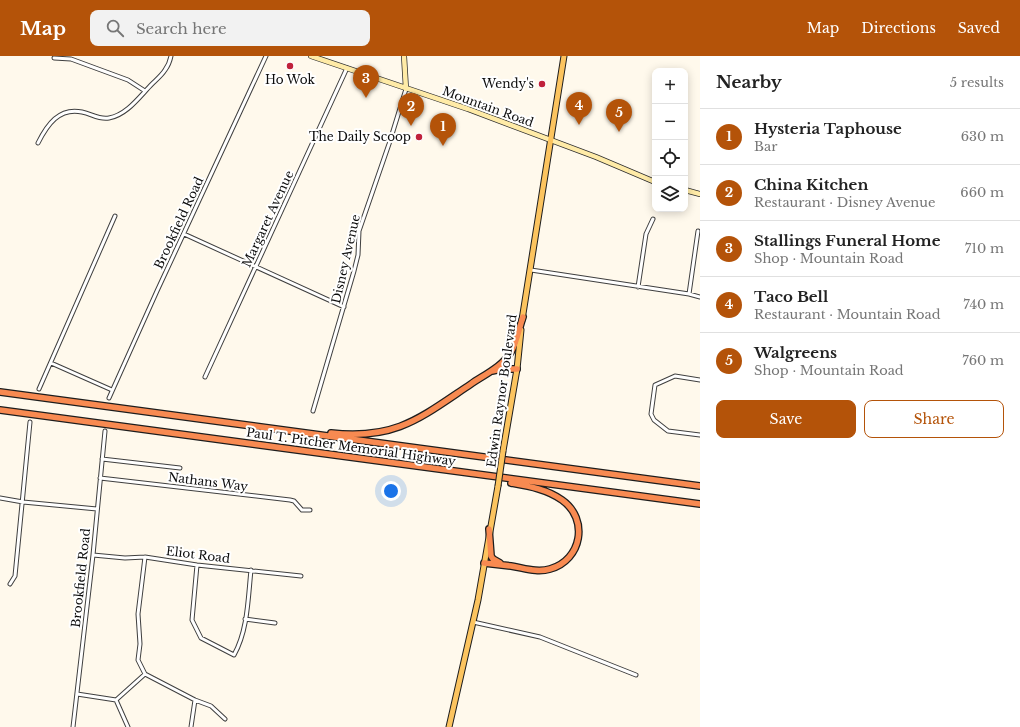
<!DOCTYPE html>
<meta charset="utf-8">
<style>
:root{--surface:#fff;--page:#f2f2f2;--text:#222;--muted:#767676;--line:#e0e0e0;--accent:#b45309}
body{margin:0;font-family:"Libre Baskerville",serif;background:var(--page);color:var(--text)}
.controls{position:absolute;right:12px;top:12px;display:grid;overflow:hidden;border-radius:8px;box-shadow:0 2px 10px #0003}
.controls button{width:36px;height:36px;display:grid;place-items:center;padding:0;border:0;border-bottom:1px solid var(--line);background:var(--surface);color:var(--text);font:20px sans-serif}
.you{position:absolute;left:391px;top:435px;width:14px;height:14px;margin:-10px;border:3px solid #fff;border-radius:50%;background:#1a73e8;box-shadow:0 0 0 6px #1a73e833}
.badge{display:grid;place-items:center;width:26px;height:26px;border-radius:50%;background:var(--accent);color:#fff;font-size:13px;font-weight:700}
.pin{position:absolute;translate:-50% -33px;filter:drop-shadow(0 1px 2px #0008)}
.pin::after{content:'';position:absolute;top:21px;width:14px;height:12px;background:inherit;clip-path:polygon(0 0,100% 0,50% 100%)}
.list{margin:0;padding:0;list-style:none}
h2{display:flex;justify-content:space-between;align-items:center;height:52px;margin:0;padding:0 16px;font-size:17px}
h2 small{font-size:13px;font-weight:400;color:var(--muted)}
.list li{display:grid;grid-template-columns:26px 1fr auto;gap:12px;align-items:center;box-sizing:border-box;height:56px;padding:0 16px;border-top:1px solid var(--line)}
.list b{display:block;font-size:15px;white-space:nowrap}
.list p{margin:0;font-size:13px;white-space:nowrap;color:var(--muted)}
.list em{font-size:13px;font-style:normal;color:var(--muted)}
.actions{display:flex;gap:8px;padding:12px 16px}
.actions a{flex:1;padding:9px 0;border:1px solid var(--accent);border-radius:8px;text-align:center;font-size:14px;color:var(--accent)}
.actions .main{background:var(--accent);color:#fff}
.icon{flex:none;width:22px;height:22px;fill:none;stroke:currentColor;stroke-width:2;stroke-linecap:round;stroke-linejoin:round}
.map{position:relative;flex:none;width:700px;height:671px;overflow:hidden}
header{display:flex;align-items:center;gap:24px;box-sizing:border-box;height:56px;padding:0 20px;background:var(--accent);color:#fff}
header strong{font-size:19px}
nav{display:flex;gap:22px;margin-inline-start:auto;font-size:14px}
.search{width:280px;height:36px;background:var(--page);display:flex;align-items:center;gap:10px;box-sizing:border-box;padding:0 14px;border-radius:8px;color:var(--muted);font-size:15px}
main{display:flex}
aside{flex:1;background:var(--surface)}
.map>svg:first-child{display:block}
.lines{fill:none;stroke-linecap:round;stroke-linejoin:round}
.street-casing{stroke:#3f3f3f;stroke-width:5}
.secondary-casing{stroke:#2e2e2e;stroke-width:6}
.primary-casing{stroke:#1d1d1d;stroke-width:7}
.highway-casing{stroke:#1d1d1d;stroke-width:8}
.street{stroke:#fff;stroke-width:3}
.secondary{stroke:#ffeba7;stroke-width:4.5}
.primary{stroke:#fcc45f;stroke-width:5}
.highway{stroke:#f88a51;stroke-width:5.5}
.primary-bridge-casing{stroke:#1d1d1d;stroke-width:7;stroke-linecap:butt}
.primary-bridge{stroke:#fcc45f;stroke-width:5}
.poi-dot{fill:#c0213b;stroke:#fff;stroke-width:1.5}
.labels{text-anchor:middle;stroke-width:4;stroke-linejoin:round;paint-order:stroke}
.poi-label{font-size:12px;fill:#0c0c0c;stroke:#fff;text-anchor:end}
.street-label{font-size:12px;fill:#0c0c0c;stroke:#fff}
</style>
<header>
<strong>Map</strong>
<div class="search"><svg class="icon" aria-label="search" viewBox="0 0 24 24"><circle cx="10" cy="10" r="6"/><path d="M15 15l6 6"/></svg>Search here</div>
<nav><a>Map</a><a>Directions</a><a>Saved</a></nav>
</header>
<main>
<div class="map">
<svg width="700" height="671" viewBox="0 0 700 671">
<rect width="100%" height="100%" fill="#fff9ec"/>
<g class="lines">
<defs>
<path id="street" d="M54,2L71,3L128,24L145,35
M38,87C47,69 59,51 82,56C92,58 99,64 109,62C127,59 140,40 152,28C156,24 162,19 165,14C168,10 170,5 171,0
M184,178L344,251
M531,214L689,238L700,241
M638,231L646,178L653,163
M689,238L698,175
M51,307L112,334
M205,321L347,12
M700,324L675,320L655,329L651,358L654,364L668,375L700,379
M39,333L115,160
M109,342L157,235L266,0
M313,355L354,215L358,199L359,175L389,88L406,33
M102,403L180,412
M100,422L290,444L294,445L302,454H310
M0,442L23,446L97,453
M93,499L125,502L145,501L197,509L301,520
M145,501L138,558L140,588L138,604L145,618L195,644L211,650L225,663
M197,509L192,564L201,582L234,599C248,574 248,542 251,514
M10,528L15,520L30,366
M245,563L275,567
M473,566L540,581L636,619
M77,638L116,644L128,671
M116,644L145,618
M73,671L93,499L105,375
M191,671L195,644"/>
<path id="secondary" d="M311,0L468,53L596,101L655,126
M404,0L406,33
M685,134L700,138"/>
<path id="primary" d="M522,264L564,0
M503,395L517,313L521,274
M449,671L478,544L498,430"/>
<path id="highway" d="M492,315L501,313H517
M0,336L700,430
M0,354L700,448
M331,377C396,384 420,362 471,328C484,319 503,310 511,296C517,286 519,272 523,261
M489,473L491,500L493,503L500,507
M484,507C493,508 502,509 511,510C524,512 537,517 550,513C582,504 589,463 562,444C547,433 528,430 511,427"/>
</defs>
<use href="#street" class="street-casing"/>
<use href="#secondary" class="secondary-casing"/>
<use href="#primary" class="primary-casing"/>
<use href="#highway" class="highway-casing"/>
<use href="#street" class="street"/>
<use href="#secondary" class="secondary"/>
<use href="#primary" class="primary"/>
<use href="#highway" class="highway"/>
<defs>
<path id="primary-bridge" d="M498,430L503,395"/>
</defs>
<use href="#primary-bridge" class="primary-bridge-casing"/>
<use href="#primary-bridge" class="primary-bridge"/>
</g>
<g class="poi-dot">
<circle cx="290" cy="10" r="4"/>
<circle cx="542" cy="28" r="4"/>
<circle cx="419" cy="81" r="4"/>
</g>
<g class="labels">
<g class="poi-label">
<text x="290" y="28" text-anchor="middle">Ho Wok</text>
<text x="534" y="32">Wendy's</text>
<text x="411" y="85">The Daily Scoop</text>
</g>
<g class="street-label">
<text transform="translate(488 51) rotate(20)" y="4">Mountain Road</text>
<text transform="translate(268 163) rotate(-65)" y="4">Margaret Avenue</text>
<text transform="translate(179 167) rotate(-65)" y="4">Brookfield Road</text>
<text transform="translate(346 203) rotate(-77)" y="4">Disney Avenue</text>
<text transform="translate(502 335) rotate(-82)" y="4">Edwin Raynor Boulevard</text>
<text transform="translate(351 391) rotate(8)" y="4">Paul T. Pitcher Memorial Highway</text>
<text transform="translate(208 426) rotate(7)" y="4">Nathans Way</text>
<text transform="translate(198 499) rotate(7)" y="4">Eliot Road</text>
<text transform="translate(81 522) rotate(-84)" y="4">Brookfield Road</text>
</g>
</g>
</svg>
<div class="controls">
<button>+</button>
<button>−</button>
<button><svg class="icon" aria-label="locate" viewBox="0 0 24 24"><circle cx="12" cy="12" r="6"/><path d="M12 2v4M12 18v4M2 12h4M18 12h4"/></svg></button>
<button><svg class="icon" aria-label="layers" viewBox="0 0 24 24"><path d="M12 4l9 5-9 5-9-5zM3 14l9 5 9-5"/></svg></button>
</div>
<div class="you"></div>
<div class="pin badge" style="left:443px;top:90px">1</div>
<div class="pin badge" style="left:411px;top:70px">2</div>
<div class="pin badge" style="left:366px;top:42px">3</div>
<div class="pin badge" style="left:579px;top:69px">4</div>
<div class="pin badge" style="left:619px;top:76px">5</div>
</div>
<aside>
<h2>Nearby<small>5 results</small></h2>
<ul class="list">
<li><span class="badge">1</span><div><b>Hysteria Taphouse</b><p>Bar</p></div><em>630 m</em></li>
<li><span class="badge">2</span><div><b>China Kitchen</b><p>Restaurant · Disney Avenue</p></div><em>660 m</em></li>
<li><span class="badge">3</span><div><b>Stallings Funeral Home</b><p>Shop · Mountain Road</p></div><em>710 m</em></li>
<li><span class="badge">4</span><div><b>Taco Bell</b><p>Restaurant · Mountain Road</p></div><em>740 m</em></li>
<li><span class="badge">5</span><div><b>Walgreens</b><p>Shop · Mountain Road</p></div><em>760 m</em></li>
</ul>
<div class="actions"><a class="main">Save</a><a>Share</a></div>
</aside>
</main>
